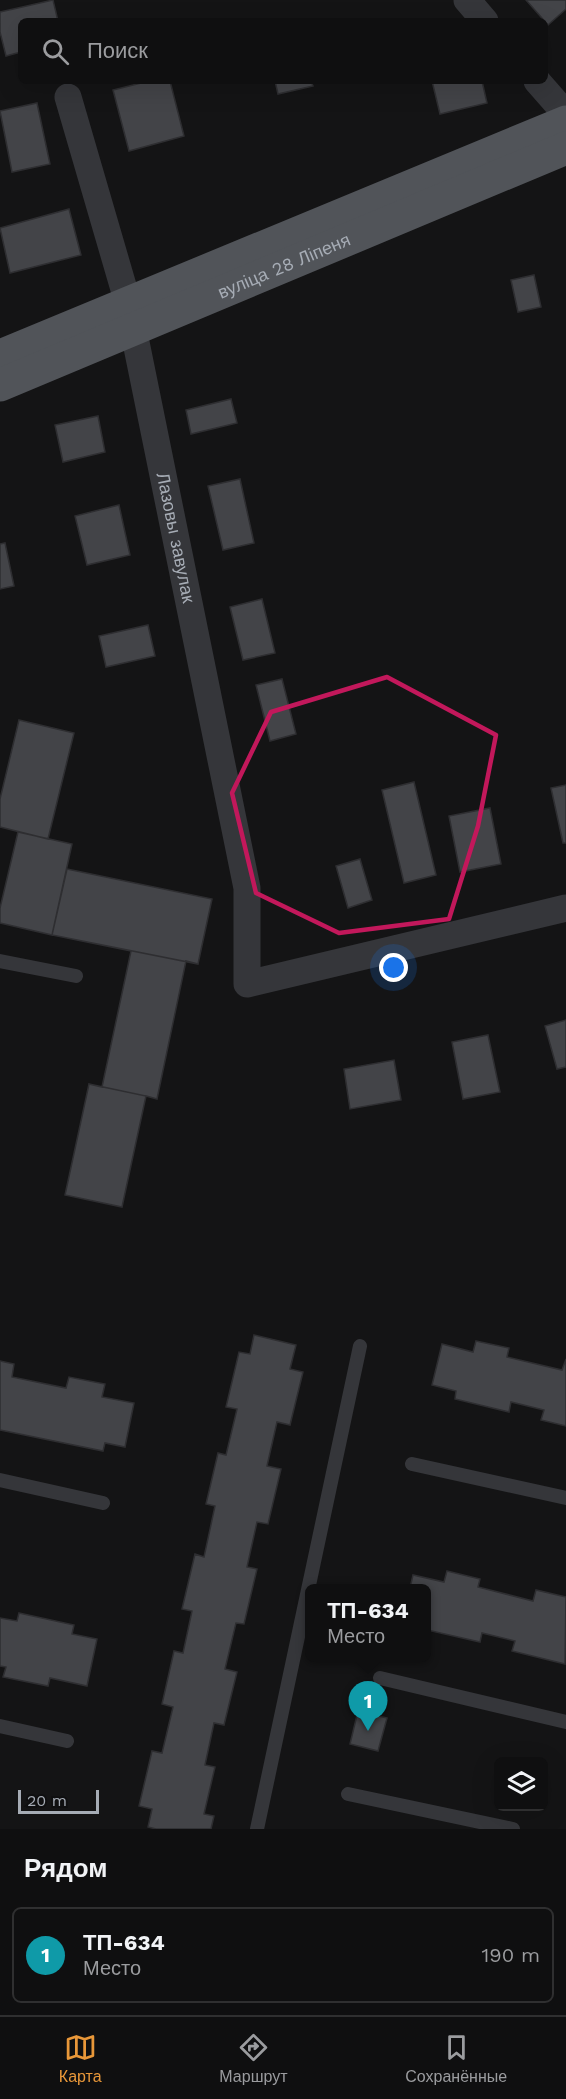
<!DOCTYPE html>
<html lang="ru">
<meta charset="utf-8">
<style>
:root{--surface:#0f0f10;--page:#1d1d1e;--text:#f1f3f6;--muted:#9b9c9f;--line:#2f2f30;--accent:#e89739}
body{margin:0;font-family:"Work Sans",sans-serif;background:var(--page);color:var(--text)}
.controls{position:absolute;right:18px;bottom:18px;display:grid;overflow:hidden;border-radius:9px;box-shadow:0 6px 24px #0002}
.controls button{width:54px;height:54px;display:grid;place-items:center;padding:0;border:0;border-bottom:2px solid var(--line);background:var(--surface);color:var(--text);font:30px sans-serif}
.scale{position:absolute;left:18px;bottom:15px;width:81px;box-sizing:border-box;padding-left:6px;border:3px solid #a6acb5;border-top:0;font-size:16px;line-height:21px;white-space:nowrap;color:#a6acb5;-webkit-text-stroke:4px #0f0f10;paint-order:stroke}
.you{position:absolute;left:394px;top:968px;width:21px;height:21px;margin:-15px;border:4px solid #fff;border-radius:50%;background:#1a73e8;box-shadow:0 0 0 9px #1a73e833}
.badge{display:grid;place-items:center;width:39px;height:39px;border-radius:50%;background:var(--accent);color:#fff;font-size:20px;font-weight:700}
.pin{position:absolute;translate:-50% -50px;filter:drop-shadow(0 2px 3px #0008)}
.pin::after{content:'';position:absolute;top:32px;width:21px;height:18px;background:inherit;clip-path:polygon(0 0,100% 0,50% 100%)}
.popup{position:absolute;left:305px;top:1584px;width:126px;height:78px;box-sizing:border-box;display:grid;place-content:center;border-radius:9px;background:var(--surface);filter:drop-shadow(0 2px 4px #0005);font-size:20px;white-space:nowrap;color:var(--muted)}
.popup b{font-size:22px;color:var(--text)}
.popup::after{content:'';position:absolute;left:50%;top:100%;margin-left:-12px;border:12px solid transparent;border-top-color:var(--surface)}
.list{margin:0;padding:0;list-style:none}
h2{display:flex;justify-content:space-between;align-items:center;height:78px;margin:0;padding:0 24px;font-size:26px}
h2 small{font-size:20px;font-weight:400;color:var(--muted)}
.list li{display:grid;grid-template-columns:39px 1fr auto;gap:18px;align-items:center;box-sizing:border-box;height:96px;margin:0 12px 12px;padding:0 12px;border:2px solid var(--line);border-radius:9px}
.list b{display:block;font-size:22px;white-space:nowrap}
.list p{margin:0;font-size:20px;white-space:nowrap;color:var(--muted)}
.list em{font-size:20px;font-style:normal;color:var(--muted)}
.icon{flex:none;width:33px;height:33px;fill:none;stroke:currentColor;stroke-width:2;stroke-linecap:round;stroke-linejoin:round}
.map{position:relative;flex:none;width:566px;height:1829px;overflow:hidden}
.search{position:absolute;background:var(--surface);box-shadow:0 6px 24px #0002;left:18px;right:18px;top:18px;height:66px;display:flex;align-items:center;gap:15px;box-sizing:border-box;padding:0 21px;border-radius:9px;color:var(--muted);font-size:22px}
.sheet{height:186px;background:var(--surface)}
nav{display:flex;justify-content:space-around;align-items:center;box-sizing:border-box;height:84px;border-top:2px solid var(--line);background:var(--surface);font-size:16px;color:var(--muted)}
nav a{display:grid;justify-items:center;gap:3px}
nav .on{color:var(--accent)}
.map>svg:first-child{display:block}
.building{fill:#434448;stroke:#2e2e31;stroke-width:1.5}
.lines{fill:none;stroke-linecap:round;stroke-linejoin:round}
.lane{stroke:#35363a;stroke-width:14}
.street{stroke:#35363a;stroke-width:27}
.primary{stroke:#515459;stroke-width:33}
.marked{fill:none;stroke:#c2185b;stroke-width:4.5;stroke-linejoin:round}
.labels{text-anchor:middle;stroke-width:4.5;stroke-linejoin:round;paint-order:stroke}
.street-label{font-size:18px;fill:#a6acb5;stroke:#0f0f10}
</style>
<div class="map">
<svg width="566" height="1829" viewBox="0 0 566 1829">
<rect width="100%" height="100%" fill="#141415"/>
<path class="building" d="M53,0L58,21H21V52L6,56L0,32V12Z
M526,0H566V9L548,25Z
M149,81H170L184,136L129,151L113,90Z
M275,81H311L313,86L278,94Z
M432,81H482L487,103L440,114Z
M37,103L50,164L12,172L0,111Z
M69,209L81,255L10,273L0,228Z
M534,275L541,307L518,312L511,280Z
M231,399L237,423L191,434L186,410Z
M98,416L105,452L63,462L55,425Z
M240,479L254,543L223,550L208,486Z
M119,505L130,555L87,565L75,516Z
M5,543L14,586L0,589V544Z
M262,599L275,653L243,660L230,607Z
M148,625L155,656L106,667L99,636Z
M282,679L296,734L270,741L256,685Z
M19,720L74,733L48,839L0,827V799Z
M414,782L436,875L404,883L382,790Z
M566,785V843H563L551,788Z
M490,808L501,864L460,872L449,816Z
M18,832L72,844L52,935L0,923V908Z
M360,859L372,900L348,908L336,866Z
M67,869L212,899L198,964L186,961L157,1099L146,1096L122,1207L65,1195L89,1084L102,1087L131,951L52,935Z
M67,869L212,899L198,964L52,935Z
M566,1020V1067L557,1069L545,1026Z
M488,1035L500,1092L463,1099L452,1042Z
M394,1060L401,1100L350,1109L344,1069Z
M89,1084L146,1096L122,1207L65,1195Z
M254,1335L296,1345L290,1369L303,1372L290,1425L277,1422L267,1466L281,1469L268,1524L257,1522L247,1567L257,1569L244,1624L236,1623L225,1669L237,1672L224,1725L214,1723L205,1765L215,1767L204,1814L214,1816L211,1829H156L148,1827L152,1809L139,1806L152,1751L162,1753L173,1707L162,1704L174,1651L183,1653L192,1611L182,1609L195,1554L204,1557L215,1506L206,1504L218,1453L226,1455L237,1409L226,1407L239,1352L250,1354Z
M476,1341L509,1348L507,1357L562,1370L566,1359V1426L541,1420L544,1410L511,1402L509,1412L455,1399L456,1391L432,1385L442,1344L473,1352Z
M0,1361L14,1364L12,1377L66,1388L69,1377L105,1384L102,1397L134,1403L125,1447L105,1443L103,1451L0,1430Z
M447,1571L480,1579L478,1587L533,1601L536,1590L566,1597L565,1664L512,1651L515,1641L482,1633L480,1642L427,1630V1588H410L413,1575L444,1582Z
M19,1613L74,1625L72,1634L97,1639L87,1686L50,1678L48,1686L3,1677L6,1667L0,1666V1618L17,1621Z
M358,1711L387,1718L378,1751L350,1744Z"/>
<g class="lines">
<path class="lane" d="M0,961L76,976
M412,1464L566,1498
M0,1480L103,1503
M380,1678L566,1722
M0,1726L67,1741
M348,1794L513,1829
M257,1829L360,1346"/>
<g class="street">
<path d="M467,0L485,21"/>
<path d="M537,81L566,114"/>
<path id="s1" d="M68,97L128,303L247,888V984L566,908"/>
</g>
<g class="primary">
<path d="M0,356L566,122"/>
<path id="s2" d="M0,385L566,148"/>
</g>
</g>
<path class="marked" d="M387,677L496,735L478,826L449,919L339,933L256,893L232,793L271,712Z"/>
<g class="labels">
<g class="street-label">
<text dy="6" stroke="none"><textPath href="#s2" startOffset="308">вуліца 28 Ліпеня</textPath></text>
<text dy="6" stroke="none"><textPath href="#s1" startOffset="454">Лазовы завулак</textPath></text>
</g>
</g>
</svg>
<div class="controls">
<button><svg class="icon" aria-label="layers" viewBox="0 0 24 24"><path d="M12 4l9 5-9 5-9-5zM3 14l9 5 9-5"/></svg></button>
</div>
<div class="scale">20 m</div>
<div class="you"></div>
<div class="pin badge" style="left:368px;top:1731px;background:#0f9aa8">1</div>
<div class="popup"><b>ТП-634</b>Место</div>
<div class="search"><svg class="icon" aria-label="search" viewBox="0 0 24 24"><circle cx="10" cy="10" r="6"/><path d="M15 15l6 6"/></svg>Поиск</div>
</div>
<section class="sheet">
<h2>Рядом<small></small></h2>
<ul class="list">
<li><span class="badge" style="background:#0f9aa8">1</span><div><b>ТП-634</b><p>Место</p></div><em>190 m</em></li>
</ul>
</section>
<nav>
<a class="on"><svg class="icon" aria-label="map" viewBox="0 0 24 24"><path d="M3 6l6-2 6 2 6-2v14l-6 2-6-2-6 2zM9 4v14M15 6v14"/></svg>Карта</a>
<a><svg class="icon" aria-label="directions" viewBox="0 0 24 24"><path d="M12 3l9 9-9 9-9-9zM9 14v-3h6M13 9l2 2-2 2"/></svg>Маршрут</a>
<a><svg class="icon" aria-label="saved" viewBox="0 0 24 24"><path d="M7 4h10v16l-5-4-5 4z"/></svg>Сохранённые</a>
</nav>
